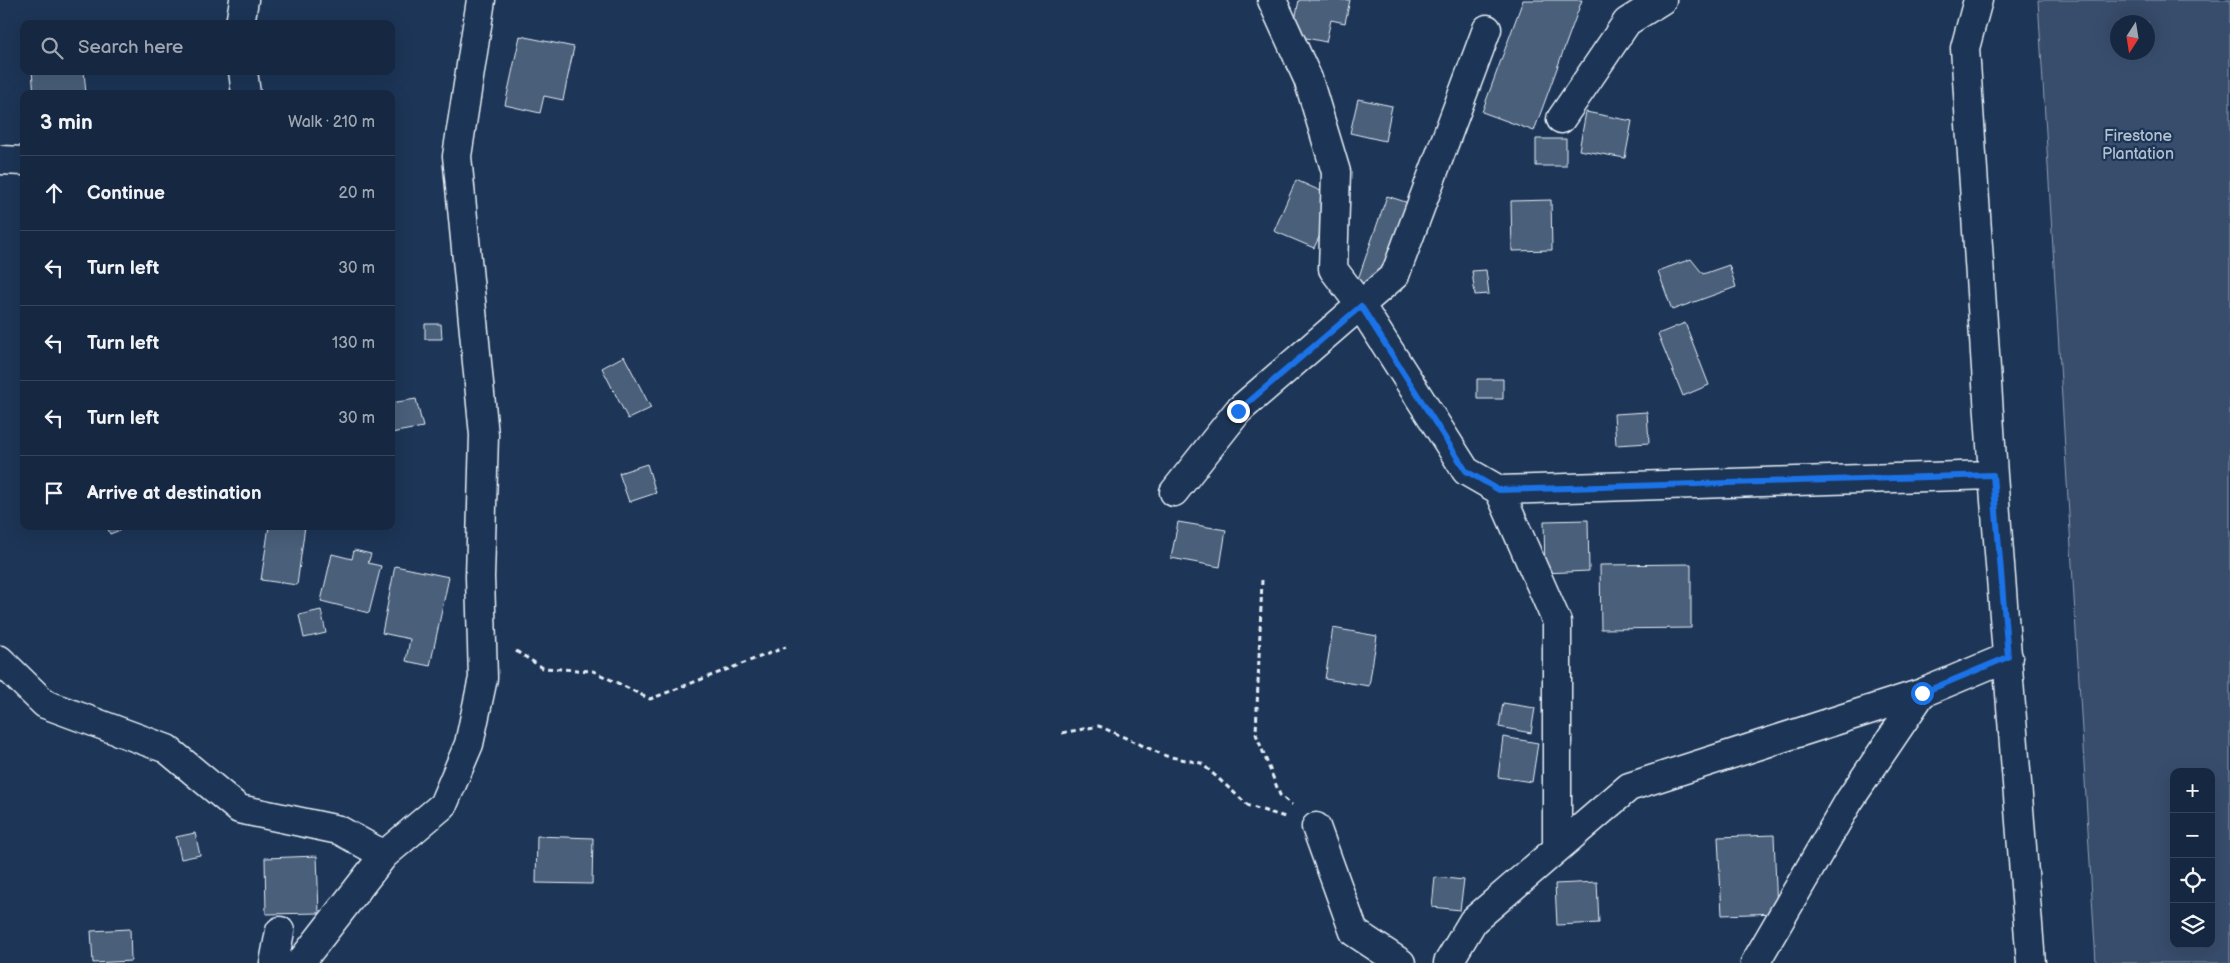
<!DOCTYPE html>
<meta charset="utf-8">
<style>
:root{--surface:#162841;--page:#23344c;--text:#f1f3f6;--muted:#9ea6b1;--line:#35445a}
body{margin:0;font-family:"Balsamiq Sans",sans-serif;background:var(--page);color:var(--text)}
.controls{position:absolute;right:15px;bottom:15px;display:grid;overflow:hidden;border-radius:10px;box-shadow:0 5px 20px #0002}
.controls button{width:45px;height:45px;display:grid;place-items:center;padding:0;border:0;border-bottom:1px solid var(--line);background:var(--surface);color:var(--text);font:25px sans-serif}
.compass{position:absolute;left:2110px;top:15px;width:45px;height:45px;border-radius:50%;background:var(--surface);box-shadow:0 5px 20px #0002;rotate:192deg}
.stop{position:absolute;width:15px;height:15px;margin:-11px;border:4px solid #1a73e8;border-radius:50%;background:#fff}
.stop.end{background:#1a73e8;border-color:#fff;box-shadow:0 1px 5px #0008}
.list{margin:0;padding:0;list-style:none}
h2{display:flex;justify-content:space-between;align-items:center;height:65px;margin:0;padding:0 20px;font-size:21px}
h2 small{font-size:16px;font-weight:400;color:var(--muted)}
.list li{display:grid;grid-template-columns:32px 1fr auto;gap:15px;align-items:center;box-sizing:border-box;height:75px;padding:0 20px;border-top:1px solid var(--line)}
.list b{display:block;font-size:19px;white-space:nowrap}
.list em{font-size:16px;font-style:normal;color:var(--muted)}
.icon{flex:none;width:28px;height:28px;fill:none;stroke:currentColor;stroke-width:2;stroke-linecap:round;stroke-linejoin:round}
.map{position:relative;flex:none;width:2230px;height:963px;overflow:hidden}
.search{position:absolute;background:var(--surface);box-shadow:0 5px 20px #0002;left:20px;top:20px;width:375px;height:55px;display:flex;align-items:center;gap:12px;box-sizing:border-box;padding:0 18px;border-radius:10px;color:var(--muted);font-size:19px}
.panel{position:absolute;background:var(--surface);box-shadow:0 5px 20px #0002;left:20px;top:90px;width:375px;height:440px;border-radius:10px}
.map>svg:first-child{display:block}
.green{fill:#374d6c;stroke:#909fb2;fill-rule:evenodd}
.building{fill:#495e7a;stroke:#e8f1f8}
.lines{fill:none;stroke-linecap:round;stroke-linejoin:round}
.minor-casing{stroke:#e8f1f8;stroke-width:31}
.path{stroke:#e8f1f8;stroke-width:3;stroke-dasharray:5 4;stroke-linecap:butt}
.minor{stroke:#1d3557;stroke-width:28}
.route{stroke:#1a73e8;stroke-width:6}
.labels{text-anchor:middle;stroke-width:4.5;stroke-linejoin:round;paint-order:stroke}
.park-label{font-size:16px;fill:#b3c0ce;stroke:#1d3557}
</style>
<div class="map">
<svg width="2230" height="963" viewBox="0 0 2230 963">
<rect width="100%" height="100%" fill="#1d3557"/>
<filter id="ink" filterUnits="userSpaceOnUse"><feTurbulence type="fractalNoise" baseFrequency=".02" numOctaves="2"/><feDisplacementMap in="SourceGraphic" scale="10" xChannelSelector="R" yChannelSelector="G"/><feConvolveMatrix kernelMatrix="1 2 1 2 8 2 1 2 1" color-interpolation-filters="sRGB"/></filter>
<g filter="url(#ink)">
<path class="green" d="M2038,0H2230V963H2096ZM2118,22H2148V52H2118ZM2174,772H2211V944H2174Z"/>
<path class="building" d="M1299,0H1350L1345,23L1331,20L1326,42L1292,35Z
M1523,0H1582L1534,131L1482,112Z
M520,36L574,47L563,100L544,96L540,113L505,105Z
M32,71H84L86,94H34Z
M1358,99L1392,106L1385,141L1350,133Z
M1586,112L1632,121L1625,158L1579,150Z
M1536,139H1566V166H1536Z
M1296,180L1332,196L1330,239L1320,235L1314,248L1274,231Z
M1387,196L1418,206L1387,295L1356,285Z
M1551,200L1552,250L1512,251L1511,201Z
M1691,259L1703,274L1729,265L1736,287L1672,310L1658,271Z
M1486,270L1489,294L1475,295L1472,271Z
M1685,323L1709,385L1683,396L1658,334Z
M425,324H441L442,339H425Z
M624,356L651,408L628,419L602,368Z
M1477,379H1503V399H1477Z
M416,399L423,427L391,433V403Z
M1647,412L1649,443L1616,445L1614,414Z
M647,464L656,493L629,502L619,473Z
M1588,520L1589,571L1545,573L1544,521Z
M1178,522L1226,530L1220,567L1171,558Z
M107,526H130L110,534Z
M269,526H305L297,585L261,580Z
M354,550L371,554L368,563L381,566L369,613L321,601L332,554L352,559Z
M1691,564V628L1601,629L1600,565Z
M395,566L449,577L430,666L406,661L410,639L382,633Z
M321,610L326,633L304,638L299,615Z
M1333,628L1377,636L1369,686L1325,679Z
M1503,703L1535,708L1531,733L1499,727Z
M1503,737L1538,743L1532,782L1498,777Z
M195,833L200,855L181,859L176,837Z
M1774,835L1777,913L1722,915L1718,837Z
M537,836L593,838L592,884L536,883Z
M317,856L319,913L266,914L265,858Z
M1435,877L1464,880L1460,910L1432,907Z
M1597,882L1599,923L1557,925L1555,884Z
M130,929L131,961L93,963L91,931Z"/>
<g class="lines">
<defs>
<path id="minor" d="M1272,0L1308,79L1336,172L1333,269L1361,306L1466,471L1499,490L1993,475
M1978,0L1965,48L1993,475L2031,963
M240,24L244,0
M243,71L246,94
M1561,119L1627,22L1662,0
M0,160L24,161
M1499,490L1557,622V847
M1174,492L1238,411L1395,275L1487,29
M0,660L45,704L167,749L239,809L339,830L384,855
M1316,827L1354,932L1401,963
M274,963L280,931
M300,963L384,855L443,805L469,744L483,678L480,577L484,435L457,156L481,0
M1448,963L1473,921L1629,787L1922,693L2008,657
M1755,963L1849,801L1922,693"/>
</defs>
<use href="#minor" class="minor-casing"/>
<path class="path" d="M1262,580L1256,734L1280,795L1292,805
M516,651L543,668L593,671L650,699L786,647
M1062,733L1099,726L1166,756L1201,763L1249,806L1285,817"/>
<use href="#minor" class="minor"/>
</g>
</g>
<g class="lines" filter="url(#ink)">
<path class="route" d="M1238,411L1361,306L1466,471L1499,490L1993,475L2008,657L1922,693"/>
</g>
<g class="labels">
<g class="park-label">
<text x="2138" y="141">Firestone<tspan x="2138" dy="18">Plantation</tspan></text>
</g>
</g>
</svg>
<div class="controls">
<button>+</button>
<button>−</button>
<button><svg class="icon" aria-label="locate" viewBox="0 0 24 24"><circle cx="12" cy="12" r="6"/><path d="M12 2v4M12 18v4M2 12h4M18 12h4"/></svg></button>
<button><svg class="icon" aria-label="layers" viewBox="0 0 24 24"><path d="M12 4l9 5-9 5-9-5zM3 14l9 5 9-5"/></svg></button>
</div>
<svg class="compass" viewBox="-18 -18 36 36"><path d="M0-13l5 13h-10z" fill="#e53935"/><path d="M0 13l5-13h-10z" fill="#9ea6b1"/></svg>
<div class="stop" style="left:1922px;top:693px"></div>
<div class="stop end" style="left:1238px;top:411px"></div>
<div class="search"><svg class="icon" aria-label="search" viewBox="0 0 24 24"><circle cx="10" cy="10" r="6"/><path d="M15 15l6 6"/></svg>Search here</div>
<section class="panel">
<h2>3 min<small>Walk · 210 m</small></h2>
<ul class="list">
<li><svg class="icon" aria-label="ahead" viewBox="0 0 24 24"><path d="M12 20V5M6 11l6-6 6 6"/></svg><div><b>Continue</b></div><em>20 m</em></li>
<li><svg class="icon" aria-label="left" viewBox="0 0 24 24"><path d="M17 20v-9H6M10 6l-5 5 5 5"/></svg><div><b>Turn left</b></div><em>30 m</em></li>
<li><svg class="icon" aria-label="left" viewBox="0 0 24 24"><path d="M17 20v-9H6M10 6l-5 5 5 5"/></svg><div><b>Turn left</b></div><em>130 m</em></li>
<li><svg class="icon" aria-label="left" viewBox="0 0 24 24"><path d="M17 20v-9H6M10 6l-5 5 5 5"/></svg><div><b>Turn left</b></div><em>30 m</em></li>
<li><svg class="icon" aria-label="arrive" viewBox="0 0 24 24"><path d="M6 21V4h12l-3 4 3 4H6"/></svg><div><b>Arrive at destination</b></div></li>
</ul>
</section>
</div>
